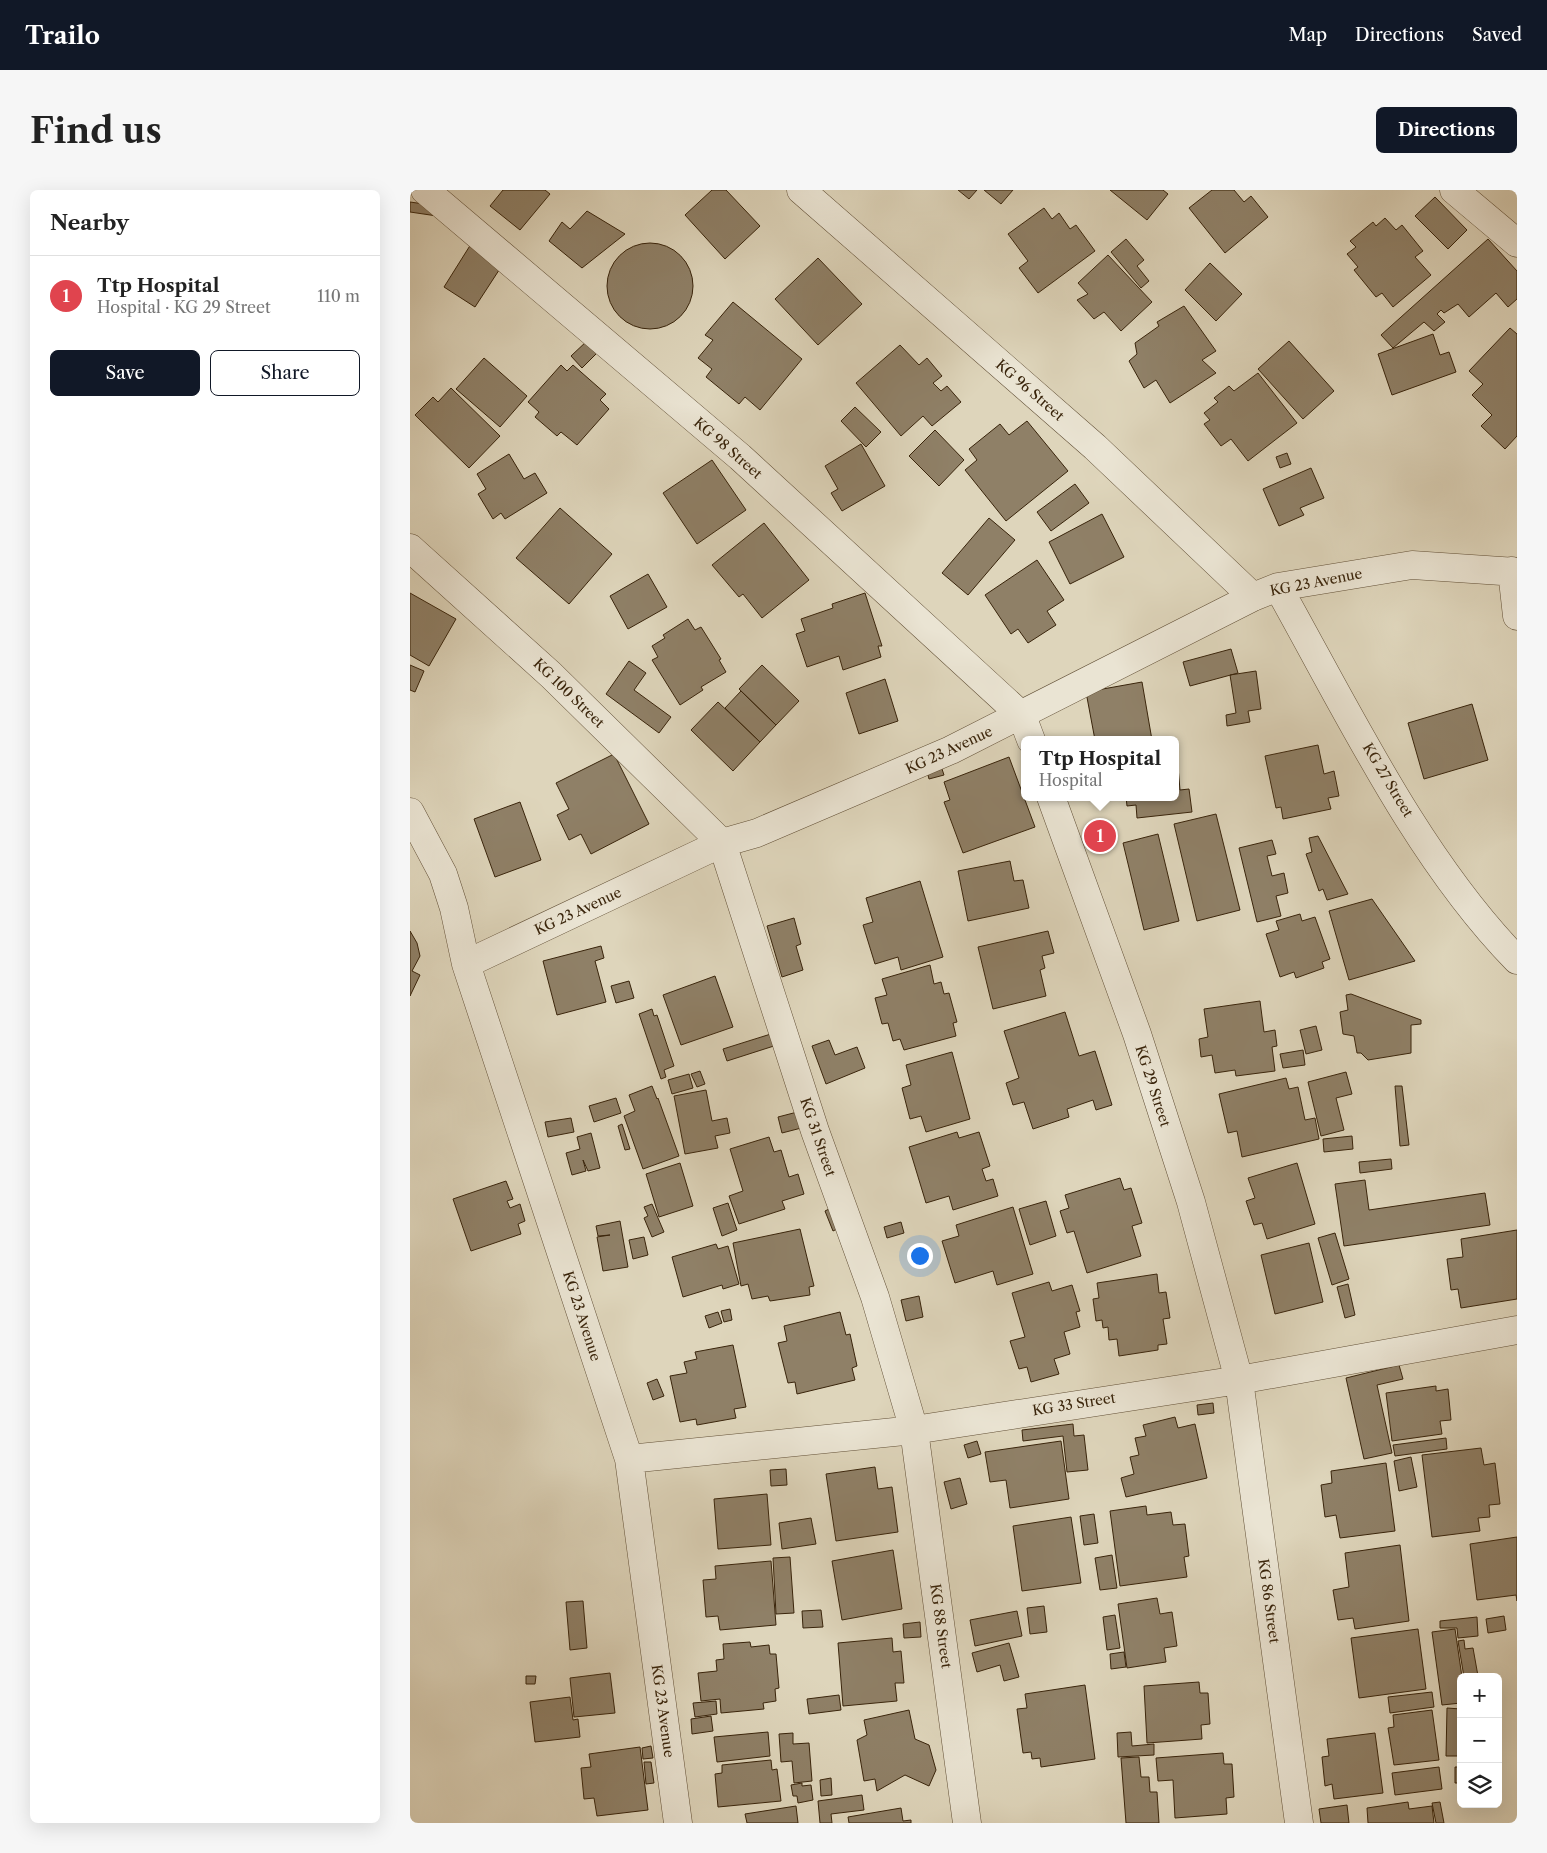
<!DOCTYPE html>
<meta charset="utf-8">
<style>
:root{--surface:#fff;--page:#f6f6f6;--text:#222;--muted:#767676;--line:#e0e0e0;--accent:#111827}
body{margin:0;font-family:"Libre Caslon Text",serif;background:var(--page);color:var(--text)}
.controls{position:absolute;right:15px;bottom:15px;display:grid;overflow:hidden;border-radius:8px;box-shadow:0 5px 20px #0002}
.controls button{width:45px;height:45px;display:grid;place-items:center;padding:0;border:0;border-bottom:1px solid var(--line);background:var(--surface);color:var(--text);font:25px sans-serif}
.you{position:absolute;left:509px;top:1065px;width:18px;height:18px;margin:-12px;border:4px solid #fff;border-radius:50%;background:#1a73e8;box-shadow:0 0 0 8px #1a73e833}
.badge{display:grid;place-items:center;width:32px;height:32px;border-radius:50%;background:var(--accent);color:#fff;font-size:16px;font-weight:700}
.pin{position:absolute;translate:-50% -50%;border:2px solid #fff;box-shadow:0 1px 5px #0006}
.popup{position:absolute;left:611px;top:546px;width:158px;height:65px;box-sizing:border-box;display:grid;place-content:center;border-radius:8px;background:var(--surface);filter:drop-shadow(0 1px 4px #0005);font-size:16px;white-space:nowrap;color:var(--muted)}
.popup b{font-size:19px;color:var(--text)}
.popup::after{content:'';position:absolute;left:50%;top:100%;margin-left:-10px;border:10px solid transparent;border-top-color:var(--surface)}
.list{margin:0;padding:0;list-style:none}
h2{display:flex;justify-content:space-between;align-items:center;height:65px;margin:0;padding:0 20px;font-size:21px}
h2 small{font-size:16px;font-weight:400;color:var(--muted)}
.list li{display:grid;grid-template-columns:32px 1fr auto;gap:15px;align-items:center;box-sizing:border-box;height:80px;padding:0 20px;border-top:1px solid var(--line)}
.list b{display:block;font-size:19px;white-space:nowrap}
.list p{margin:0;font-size:16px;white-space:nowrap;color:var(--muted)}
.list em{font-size:16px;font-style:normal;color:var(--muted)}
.actions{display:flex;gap:10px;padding:15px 20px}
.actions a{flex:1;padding:11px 0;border:1px solid var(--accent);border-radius:8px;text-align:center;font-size:18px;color:var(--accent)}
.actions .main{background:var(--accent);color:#fff}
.icon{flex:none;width:28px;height:28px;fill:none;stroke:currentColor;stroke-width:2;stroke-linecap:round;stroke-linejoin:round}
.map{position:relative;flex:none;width:1107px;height:1633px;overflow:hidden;border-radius:8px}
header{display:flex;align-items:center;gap:30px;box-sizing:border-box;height:70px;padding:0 25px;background:var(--accent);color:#fff}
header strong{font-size:24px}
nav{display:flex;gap:28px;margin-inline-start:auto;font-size:18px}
.intro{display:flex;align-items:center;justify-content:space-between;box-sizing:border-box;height:120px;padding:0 30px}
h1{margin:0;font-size:35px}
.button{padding:12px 22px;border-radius:8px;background:var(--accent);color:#fff;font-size:18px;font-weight:700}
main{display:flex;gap:30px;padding:0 30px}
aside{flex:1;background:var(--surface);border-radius:8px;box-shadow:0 5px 20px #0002}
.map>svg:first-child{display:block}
.building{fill:#8f8067;stroke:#39240b}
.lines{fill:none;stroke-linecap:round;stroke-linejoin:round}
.street-casing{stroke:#625037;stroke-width:29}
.street{stroke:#eae4d3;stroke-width:28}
.labels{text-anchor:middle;stroke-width:4;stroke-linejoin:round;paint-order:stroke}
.street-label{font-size:14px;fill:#39240b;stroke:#eae4d3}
</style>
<header>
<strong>Trailo</strong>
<nav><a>Map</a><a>Directions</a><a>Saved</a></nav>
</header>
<div class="intro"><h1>Find us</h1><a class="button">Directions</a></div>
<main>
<aside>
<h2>Nearby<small></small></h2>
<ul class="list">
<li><span class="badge" style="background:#e0444e">1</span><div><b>Ttp Hospital</b><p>Hospital · KG 29 Street</p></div><em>110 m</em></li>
</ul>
<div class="actions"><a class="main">Save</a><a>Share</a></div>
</aside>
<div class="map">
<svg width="1107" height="1633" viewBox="0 0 1107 1633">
<rect width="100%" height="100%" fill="#ded5bb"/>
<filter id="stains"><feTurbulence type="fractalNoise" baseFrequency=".004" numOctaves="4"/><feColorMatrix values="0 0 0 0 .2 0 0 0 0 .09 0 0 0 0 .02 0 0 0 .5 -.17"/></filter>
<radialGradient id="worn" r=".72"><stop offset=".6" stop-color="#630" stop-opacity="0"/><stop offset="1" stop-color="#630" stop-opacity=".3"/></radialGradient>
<path class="building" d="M93,0H135L140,4L110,40L80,16Z
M302,0H316L350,36L315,69L275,25Z
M548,0H567L559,9Z
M574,0H603L591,14Z
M700,0H753L758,4L737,30Z
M802,0H824L834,12L841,6L858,27L815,63L779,18Z
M1025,7L1057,40L1038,59L1005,26Z
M0,12L28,16L27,26L0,22Z
M634,18L642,29L649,23L660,39L666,35L685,61L628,103L609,78L618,71L598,44Z
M177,21L215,44L172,78L139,51L152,32L160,39Z
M975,28L986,40L992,35L1013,61L1005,67L1021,85L983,117L972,103L966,107L944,80L948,77L937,64L946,57L940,51L963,32L966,36Z
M716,49L734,70L727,76L739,91L731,98L701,62Z
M1078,49L1107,81V109L1098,117L1086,103L1059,127L1048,114L1034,123L1031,120L1027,124L1035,132L1024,141L1014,132L983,158L971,145Z
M197 96a43 43 0 1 1 86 0a43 43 0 1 1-86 0Z
M61,54L93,74L65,117L34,97Z
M698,65L742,112L711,141L694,122L684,129L667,110L678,104L668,93Z
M408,68L452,114L408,155L365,109Z
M800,73L832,104L806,131L775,100Z
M323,112L392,169L350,220L335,207L329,214L296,187L302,179L288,168L303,150L295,145Z
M774,116L806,161L792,170L806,183L760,213L746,190L734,198L719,171L727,164L725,153L749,136L747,132Z
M1100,138L1107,144V246L1095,259L1071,236L1082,225L1062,205L1073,194L1059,181Z
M1023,144L1030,165L1039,162L1046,182L982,205L968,164Z
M178,150L189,161L172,178L161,166Z
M879,151L924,201L893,229L848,179Z
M490,155L509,175L517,168L532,186L523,193L531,201L537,196L551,212L522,236L513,226L491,246L446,193Z
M74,168L117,206L90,237L46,199Z
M151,175L157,181L163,175L196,204L190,210L199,219L167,255L151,242L147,246L125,227L129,222L118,212Z
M848,183L887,233L838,271L821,249L811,256L794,234L800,230L794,223L808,212L804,208L819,196L824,201Z
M41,198L90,246L59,278L5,225L23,207L28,212Z
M445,217L471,242L456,257L431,231Z
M617,231L658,281L596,331L555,280L567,270L559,259L590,234L599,245Z
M525,240L554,270L529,296L499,266Z
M451,254L475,296L432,321L421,303L428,299L415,276Z
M877,263L881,274L870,278L866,267Z
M99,264L114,289L125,283L137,303L95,329L91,323L83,329L68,304L76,299L67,284Z
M302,270L336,320L287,354L253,303Z
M901,278L914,308L890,318L894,325L869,336L853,299Z
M665,294L679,313L641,341L627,322Z
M150,318L202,364L159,414L106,368Z
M692,324L714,367L660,394L639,352Z
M579,328L605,350L558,405L532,383Z
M354,333L399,390L352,428L333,404L329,407L302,375Z
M627,370L654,410L637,421L646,435L618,453L608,439L601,444L575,405Z
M238,384L257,417L218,439L200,406Z
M0,403L46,429L19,476L0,465Z
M455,403L472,456H468L471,467L433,480L429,466L397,477L386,444L395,441L391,429L423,418L422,414Z
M278,429L285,440L291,437L311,469L309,470L316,482L291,497L293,500L270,515L242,470L248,467L242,456L255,448L253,445Z
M821,459L828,483L780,496L773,472Z
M219,471L236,483L224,500L261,527L249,543L196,504Z
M0,475L14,481L5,502L0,500Z
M352,475L389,511L366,535L329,499Z
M846,481L851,519L838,521L840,532L817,536L816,525L826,523L820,485Z
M475,489L488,531L449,544L436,503Z
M732,492L742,550H685L676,502Z
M331,501L366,535L350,552L315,518Z
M308,512L350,552L323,581L281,540Z
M1062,514L1078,570L1014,589L998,533Z
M908,555L914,584L924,581L929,606L918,608L921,619L873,629L871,617L866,618L855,566Z
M204,564L239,634L181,664L171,644L159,650L147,625L159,619L146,593Z
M765,565H767L770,600L779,599L782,622L727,628L726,615L717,616L716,607H765Z
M599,567L625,637L553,663L534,612L540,610L534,592Z
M530,573L534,585L519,589L516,577Z
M110,612L131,670L85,687L64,629Z
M806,624L830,720L787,731L764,634Z
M748,644L769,731L734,740L713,653Z
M908,646L938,704L917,710L913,699L909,701L896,664L902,662L899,648Z
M862,650L866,664L857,666L862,686L874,683L878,703L866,706L871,726L847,732L829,658Z
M600,671L604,691L613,690L619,718L558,731L548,681Z
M510,691L533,767L491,780L488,767L465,774L453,735L463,732L456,708Z
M962,709L1005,771L939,790L919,721Z
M890,724L892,731L905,727L920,769L912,772L914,778L886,788L884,782L870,787L856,744L869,740L866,731Z
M384,728L391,754L386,756L393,780L372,787L357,736Z
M0,741L7,753L10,766L2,781L10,785L0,806Z
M638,741L644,763L632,766L635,778L630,780L636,806L583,819L568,757Z
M191,756L194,768L185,771L196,812L147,825L133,771Z
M520,775L524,794L531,792L534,804L539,803L547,832L543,833L546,846L494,860L490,849L483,851L478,833L472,834L465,808L477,805L472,789Z
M305,786L323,837L271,855L253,805Z
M219,791L224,808L206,813L201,796Z
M941,804L1011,830V834L1001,835V863L958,870L951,863H947L944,846L933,844L930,822L938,820L936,805Z
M850,811L854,842L865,840L867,856L862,857L865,881L826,886L825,880L805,883L802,865L791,867L789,849L798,847L794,819Z
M242,819L244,826L247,825L264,876L254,880L256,887L251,889L229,824Z
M655,822L669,866L685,861L702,915L686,920L683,910L657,919L659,927L623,939L614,912L603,915L596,893L609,888L594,841Z
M906,836L912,860L896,864L890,840Z
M364,843L367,855L317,871L313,859Z
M419,850L425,865L447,857L455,878L416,894L402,856Z
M893,860L895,875L873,878L870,864Z
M542,862L560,929L516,942L511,926L500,929L492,898L501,895L496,875Z
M290,881L295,894L287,897L281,884Z
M936,882L942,904L926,908L934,940L911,946L898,892Z
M279,884L283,898L262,904L258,890Z
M876,888L879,899L888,897L895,930L905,928L909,949L832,967L827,941L818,943L809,904Z
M242,896L247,909L248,908L269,966L233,979L214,926L225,921L219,905Z
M985,896H992L999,955L990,956Z
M296,900L302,931L317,928L320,943L305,946L308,958L275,964L264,906Z
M206,908L211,923L184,932L179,916Z
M395,920L399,936L372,943L368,927Z
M161,928L164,942L138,947L135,932Z
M212,934L220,959L215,960L208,936Z
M547,942L549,948L569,942L580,976L572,979L576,991L583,989L588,1006L543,1020L539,1006L516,1013L499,957Z
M181,943L190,978L178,981L173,970L176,981L162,985L156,963L170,959L167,947Z
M942,946L943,959L914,962L913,949Z
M359,947L364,962L371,960L379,987L388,984L394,1004L372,1011L375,1019L329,1034L319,1006L333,1001L320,959Z
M981,969L982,979L950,983L949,972Z
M270,973L283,1016L249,1027L236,984Z
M887,973L905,1034L857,1049L852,1033L844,1035L836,1011L845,1008L838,988Z
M710,988L714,1000L721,998L732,1033L722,1036L731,1066L677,1083L664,1041L657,1043L650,1021L659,1018L655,1005Z
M955,990L959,1020L1075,1003L1080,1035L934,1056L925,994Z
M96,991L103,1009L97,1011L100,1018L110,1014L115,1031L108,1034L111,1044L61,1061L43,1009Z
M636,1011L646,1046L620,1055L609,1019Z
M318,1013L327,1040L312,1046L303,1018Z
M242,1014L254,1042L242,1047L234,1028L238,1026L234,1017Z
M603,1017L623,1084L587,1095L583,1081L545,1093L532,1051L549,1046L546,1035Z
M421,1018L429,1038L423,1041L415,1021Z
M210,1031L218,1077L193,1081L187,1047L200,1045L188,1046L186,1036Z
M491,1032L494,1043L477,1048L474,1037Z
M390,1039L404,1096L399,1097L400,1105L360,1111L358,1106L342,1109L338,1094L331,1096L323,1053Z
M1107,1040V1109L1051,1118L1048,1099L1041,1100L1037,1069L1053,1067L1051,1049Z
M925,1043L939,1089L922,1095L908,1048Z
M234,1047L238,1065L223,1069L219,1050Z
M899,1053L913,1112L865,1124L851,1065Z
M306,1054L308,1059L318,1056L329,1094L313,1099L312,1095L273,1107L262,1067Z
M747,1084L749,1103L756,1102L760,1128L753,1129L757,1154L748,1155V1160L709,1166L707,1149L699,1150L698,1137L693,1138L692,1130L686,1131L683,1109L689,1108L687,1093Z
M639,1092L642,1101L662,1095L670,1121L666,1122L670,1137L654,1142L660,1164L644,1169L649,1184L621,1192L617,1177L609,1179L600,1151L615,1147L602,1103Z
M938,1094L945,1125L935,1128L927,1097Z
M509,1106L513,1127L496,1131L491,1110Z
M320,1119L322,1130L314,1132L311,1121Z
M308,1122L312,1133L299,1138L295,1126Z
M430,1122L436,1145L440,1144L447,1176L442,1178L445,1190L387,1204L385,1192L378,1193L368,1153L377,1151L374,1136Z
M323,1155L336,1217L324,1219L326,1228L287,1235L286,1229L270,1232L260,1186L277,1183L274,1172L287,1169L285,1162Z
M989,1175L993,1189L967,1195L982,1263L954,1269L936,1188Z
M247,1189L254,1206L243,1210L237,1193Z
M1026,1196V1201L1038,1199L1041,1230L1030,1231L1032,1244L982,1251L976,1203Z
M803,1213L804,1223L788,1225L787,1215Z
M765,1227L768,1238L785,1234L797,1288L716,1307L711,1288L724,1284L720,1267L729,1265L725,1248L736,1246L733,1235Z
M663,1234L664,1246L674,1245L678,1280L657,1282L653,1246L613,1251L612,1240Z
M1036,1248L1037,1259L985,1266L983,1255Z
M567,1251L571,1264L558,1268L554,1255Z
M651,1251L659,1309L600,1318L596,1290L580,1292L575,1262Z
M1071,1258L1074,1275L1085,1273L1090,1314L1079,1315L1080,1327L1068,1328L1070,1341L1022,1347L1012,1265Z
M1001,1267L1007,1297L989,1301L984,1271Z
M976,1273L985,1341L930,1348L926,1325L915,1327L911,1295L922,1293L921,1281Z
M465,1277L468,1299L482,1297L488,1342L426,1351L416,1284Z
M376,1279L377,1295L361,1296L360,1280Z
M550,1288L557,1314L541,1319L534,1292Z
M357,1304L361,1355L308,1359L304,1309Z
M736,1316L737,1325L761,1322L763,1335L775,1334L779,1366L774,1367L777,1387L710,1396L700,1321Z
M684,1324L688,1353L674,1355L670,1326Z
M661,1327L671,1393L612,1401L603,1336Z
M401,1328L406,1354L372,1359L369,1333Z
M1107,1347V1411L1106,1405L1067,1410L1060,1354Z
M990,1355L999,1431L945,1439L943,1428L928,1430L923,1400L939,1397L935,1363Z
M483,1360L492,1419L432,1430L422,1371Z
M702,1365L707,1398L690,1400L685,1368Z
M380,1367L384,1423L366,1424L363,1368Z
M361,1371L366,1435L310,1440L308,1426L296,1427L293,1390L306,1389L305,1376Z
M747,1408L750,1424L762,1422L767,1456L754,1458L756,1472L717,1478L708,1414Z
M173,1411L177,1458L160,1460L156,1412Z
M634,1416L637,1442L620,1444L617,1418Z
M411,1420L413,1437L393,1438L392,1421Z
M607,1421L612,1446L565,1456L560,1430Z
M705,1425L710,1458L697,1460L693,1427Z
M1094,1426L1096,1440L1078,1443L1076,1429Z
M1067,1427L1068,1446L1048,1448L1047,1438H1030V1431Z
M510,1432L511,1447L494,1448L493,1434Z
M1008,1439L1016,1499L949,1508L941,1448Z
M1045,1439L1052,1487L1051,1513L1032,1515L1022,1442Z
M482,1448L483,1462L491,1461L494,1493H485L487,1511L433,1516L428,1453Z
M1054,1450L1055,1459L1063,1458L1068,1486L1054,1487L1048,1451Z
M340,1452L341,1457L359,1455L360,1464H366L369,1498L365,1499L366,1511L353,1513L354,1519L311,1523L310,1509L291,1511L288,1483L307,1481L306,1470L314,1469L313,1454Z
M599,1453L609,1487L594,1491L590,1475L567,1482L562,1463Z
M714,1462L716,1477L701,1479L700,1464Z
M200,1483L205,1523L164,1527L160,1488Z
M116,1486H126L125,1494H116Z
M789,1492L790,1503H798L800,1534L791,1535L792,1549L737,1553L734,1496Z
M675,1495L685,1569L631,1577L630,1568L622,1569L621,1562L613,1563L607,1519L617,1518L615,1504Z
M1022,1502L1024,1517L980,1523L978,1507Z
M429,1505L431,1520L399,1524L397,1509Z
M160,1507L163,1530L168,1529L170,1547L125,1552L120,1512Z
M306,1511L307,1524L285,1527L283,1513Z
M1037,1518L1051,1519V1566H1036Z
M499,1520L505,1549L519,1555L526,1580L519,1596L495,1585L467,1601L465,1589L454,1591L447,1550L457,1545L454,1530Z
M1022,1520L1029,1570L984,1575L978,1538L984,1537L983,1525Z
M301,1526L303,1541L282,1544L281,1529Z
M358,1542L360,1566L307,1572L304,1547Z
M721,1542L722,1556L744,1554V1565L708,1567L707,1543Z
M383,1543V1554L399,1553L402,1591L384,1593L382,1571L371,1572L369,1544Z
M965,1543L973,1603L924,1609L922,1594L915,1596L912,1567L919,1566L917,1549Z
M241,1556L243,1568L233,1569L232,1558Z
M230,1557L238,1620L187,1626L184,1608L174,1609L171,1578L181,1577L179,1564Z
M813,1563L814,1574H822L824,1607L816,1608L817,1624L765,1628L763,1590L748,1591L746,1568Z
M729,1567L731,1587H739L740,1602H747L749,1633H716L711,1568Z
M361,1570L362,1580L367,1579L371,1611L308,1617L305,1584L312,1583V1575Z
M234,1572H241L244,1593L236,1594Z
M1029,1577L1032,1599L985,1605L982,1583Z
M1045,1577H1051V1593H1045Z
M421,1588L422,1605L411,1606L410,1590Z
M392,1593V1596L401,1595L403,1610L388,1613L387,1606H383L381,1595Z
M452,1605L454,1620L421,1624L422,1633H410L408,1611Z
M998,1612L999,1619L1022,1616L1024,1633H958L957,1618Z
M1030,1612L1034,1633H1026L1022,1613Z
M937,1615L939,1633H911L909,1619Z
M386,1616L388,1633H337L335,1624Z
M491,1618L493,1631L501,1630V1633H439L438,1627Z"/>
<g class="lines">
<defs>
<path id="street" d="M15,0L330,267L612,526L621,550
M391,0L685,257L843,407
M1044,0L1107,53
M0,358L141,485L312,653L405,941L465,1107L504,1240L557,1633
M1102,381L1107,426
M868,397C937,520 1008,669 1107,770
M641,607L727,844L781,1012L829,1190L889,1633
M0,622L33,684L44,718L56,774
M219,1269L504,1240L829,1190L1107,1140
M268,1633L219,1269L56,774L312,653L347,643L541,560L843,407L868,397L1002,375L1107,382"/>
</defs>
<use href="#street" class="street-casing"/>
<use href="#street" class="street"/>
</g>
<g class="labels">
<g class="street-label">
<text transform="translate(620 200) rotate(41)" y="5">KG 96 Street</text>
<text transform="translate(318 258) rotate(41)" y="5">KG 98 Street</text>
<text transform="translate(906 392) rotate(-11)" y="5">KG 23 Avenue</text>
<text transform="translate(159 503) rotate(44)" y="5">KG 100 Street</text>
<text transform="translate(539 560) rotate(-25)" y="5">KG 23 Avenue</text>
<text transform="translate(978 590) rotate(59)" y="5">KG 27 Street</text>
<text transform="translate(168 721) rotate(-25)" y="5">KG 23 Avenue</text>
<text transform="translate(743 896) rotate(72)" y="5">KG 29 Street</text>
<text transform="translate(408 947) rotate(71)" y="5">KG 31 Street</text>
<text transform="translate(172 1126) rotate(72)" y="5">KG 23 Avenue</text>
<text transform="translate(664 1214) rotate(-9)" y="5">KG 33 Street</text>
<text transform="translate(859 1411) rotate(82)" y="5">KG 86 Street</text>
<text transform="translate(531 1436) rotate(82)" y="5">KG 88 Street</text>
<text transform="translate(253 1521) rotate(82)" y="5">KG 23 Avenue</text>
</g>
</g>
<rect width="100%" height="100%" filter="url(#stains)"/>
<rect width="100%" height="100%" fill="url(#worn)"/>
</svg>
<div class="controls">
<button>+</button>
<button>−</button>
<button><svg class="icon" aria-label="layers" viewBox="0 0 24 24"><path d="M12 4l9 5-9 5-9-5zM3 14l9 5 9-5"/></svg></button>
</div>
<div class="you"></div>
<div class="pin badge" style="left:690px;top:646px;background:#e0444e">1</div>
<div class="popup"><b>Ttp Hospital</b>Hospital</div>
</div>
</main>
